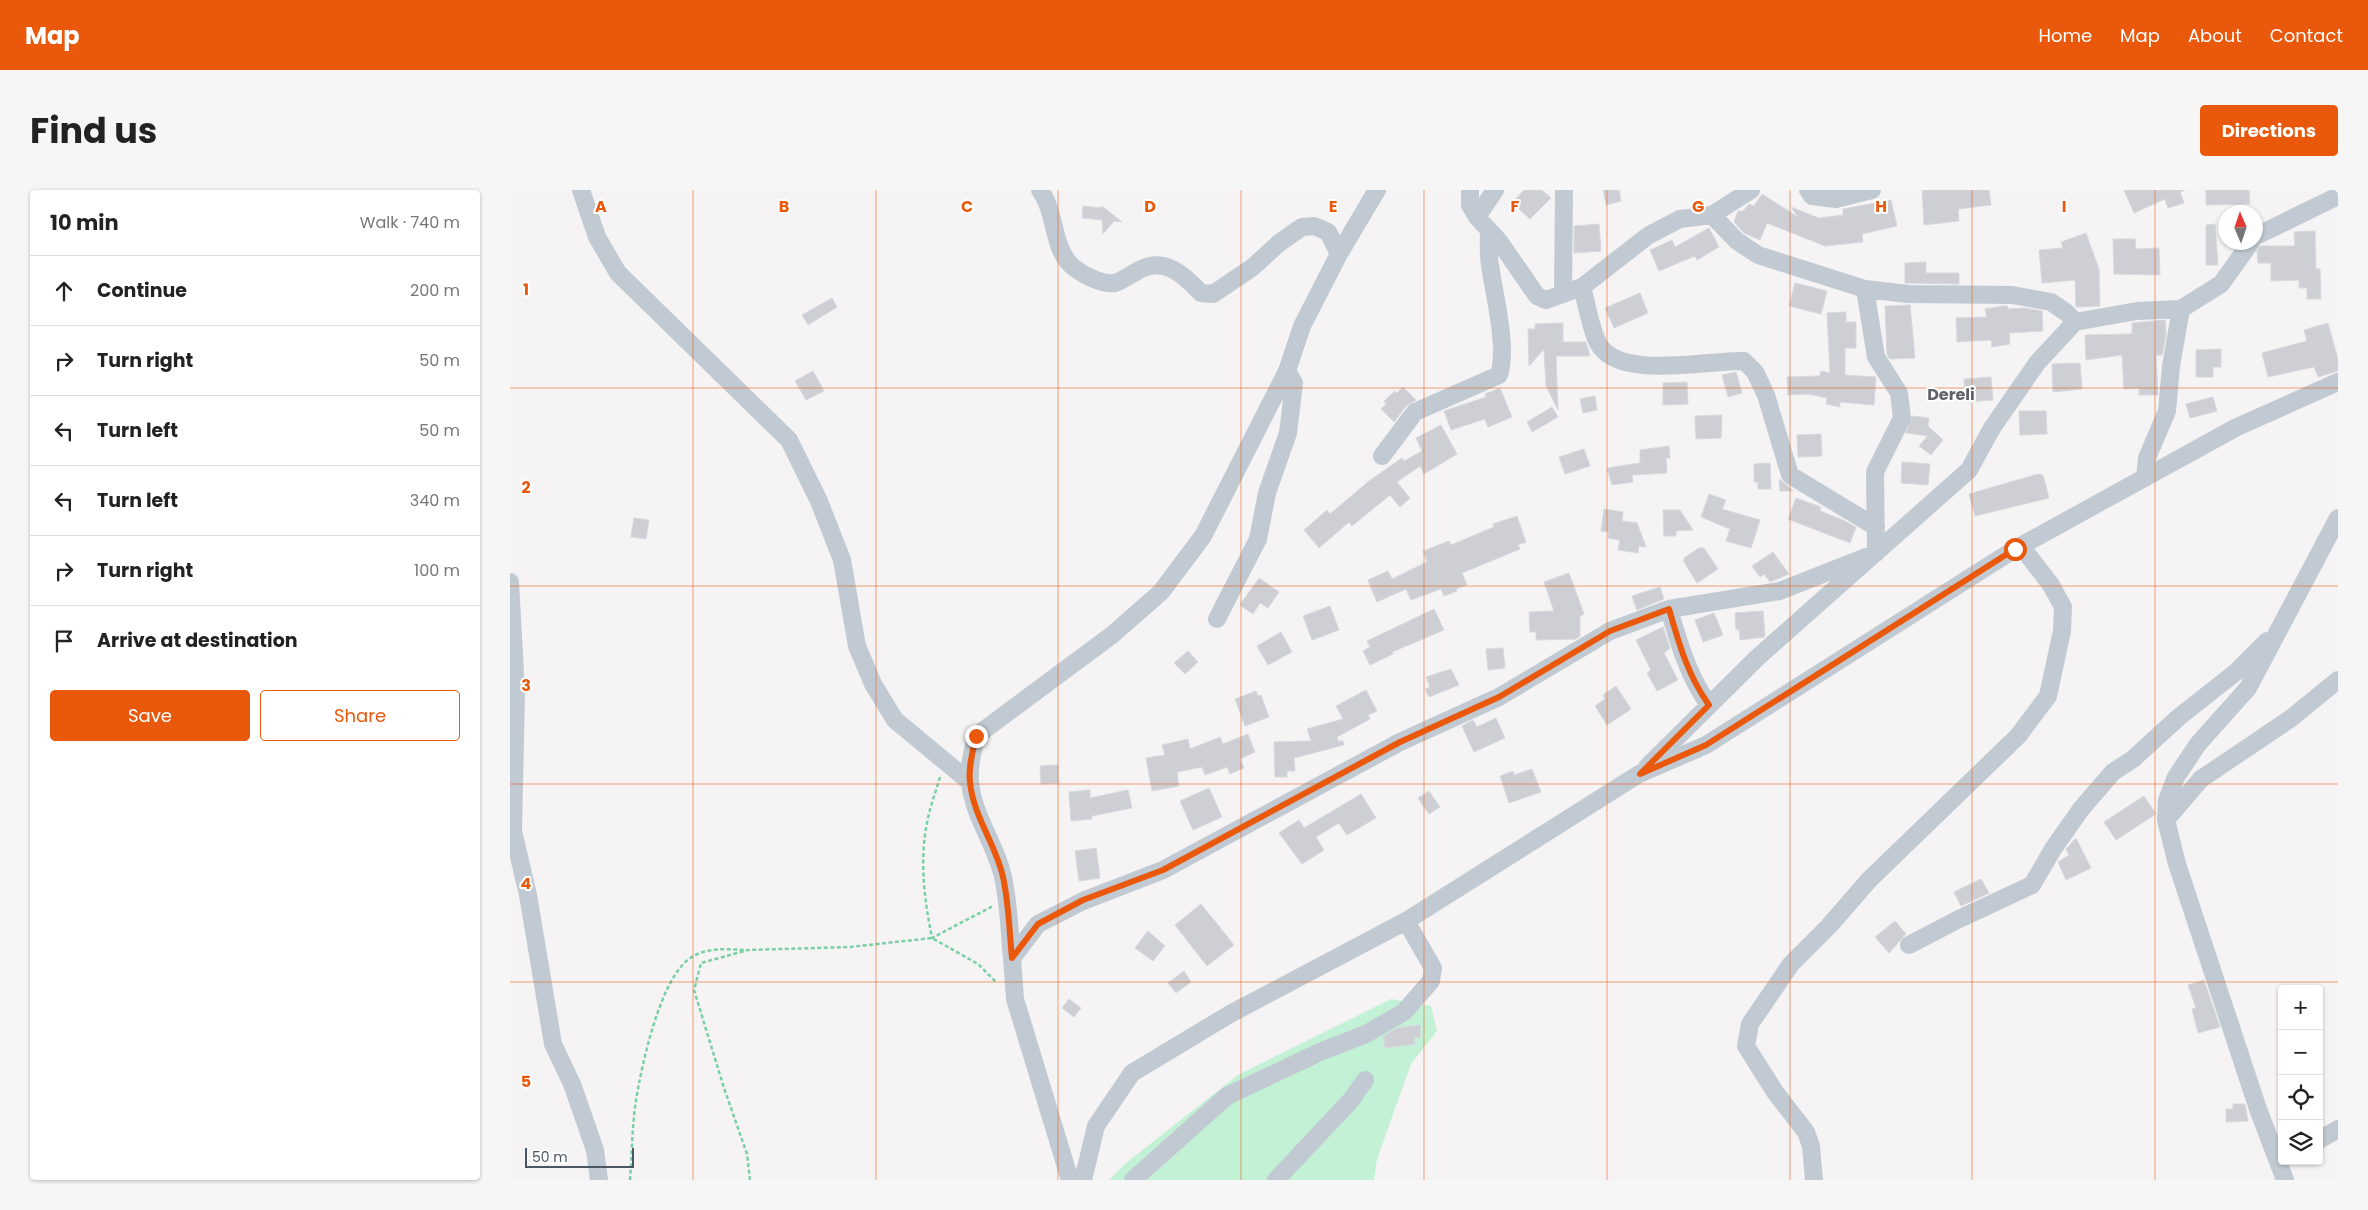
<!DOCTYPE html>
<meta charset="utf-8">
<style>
:root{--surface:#fff;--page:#f6f6f6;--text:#222;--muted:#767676;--line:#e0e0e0;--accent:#ea580c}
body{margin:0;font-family:Poppins,sans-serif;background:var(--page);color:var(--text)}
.controls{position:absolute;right:15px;bottom:15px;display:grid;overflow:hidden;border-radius:5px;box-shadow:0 1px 4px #0004}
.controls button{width:45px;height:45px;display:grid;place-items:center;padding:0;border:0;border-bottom:1px solid var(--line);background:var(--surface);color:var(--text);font:25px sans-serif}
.compass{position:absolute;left:1708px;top:15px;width:45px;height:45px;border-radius:50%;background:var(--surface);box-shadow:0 1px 4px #0004;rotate:358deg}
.scale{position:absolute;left:15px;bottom:12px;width:109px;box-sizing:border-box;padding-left:5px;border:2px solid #4a5661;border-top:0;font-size:14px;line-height:18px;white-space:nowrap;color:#4a5661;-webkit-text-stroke:4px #fff;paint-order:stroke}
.stop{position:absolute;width:15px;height:15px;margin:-11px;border:4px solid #ea580c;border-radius:50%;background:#fff}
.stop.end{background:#ea580c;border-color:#fff;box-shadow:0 1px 5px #0008}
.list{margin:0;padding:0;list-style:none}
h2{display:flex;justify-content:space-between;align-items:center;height:65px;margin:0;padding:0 20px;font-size:21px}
h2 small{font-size:16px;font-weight:400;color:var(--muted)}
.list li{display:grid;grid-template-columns:32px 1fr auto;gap:15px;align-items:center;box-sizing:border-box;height:70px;padding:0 20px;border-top:1px solid var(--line)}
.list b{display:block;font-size:19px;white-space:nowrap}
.list em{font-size:16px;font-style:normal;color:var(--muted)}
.actions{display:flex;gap:10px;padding:15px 20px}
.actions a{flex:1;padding:11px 0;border:1px solid var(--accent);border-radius:5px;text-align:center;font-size:18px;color:var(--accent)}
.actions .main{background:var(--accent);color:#fff}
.icon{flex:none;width:28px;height:28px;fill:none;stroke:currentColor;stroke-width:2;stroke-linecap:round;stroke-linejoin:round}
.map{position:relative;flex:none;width:1828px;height:990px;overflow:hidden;border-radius:5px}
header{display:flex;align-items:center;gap:30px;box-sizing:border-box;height:70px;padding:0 25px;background:var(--accent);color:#fff}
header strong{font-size:24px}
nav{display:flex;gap:28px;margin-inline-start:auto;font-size:18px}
.intro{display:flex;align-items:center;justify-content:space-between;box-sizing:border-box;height:120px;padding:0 30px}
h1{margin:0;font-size:35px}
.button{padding:12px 22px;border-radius:5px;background:var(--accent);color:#fff;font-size:18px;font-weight:700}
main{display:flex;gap:30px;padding:0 30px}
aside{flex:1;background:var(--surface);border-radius:5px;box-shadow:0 1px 4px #0004}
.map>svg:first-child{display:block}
.green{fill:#c3f1d5}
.building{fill:#cdcfd5;stroke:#d7d9de}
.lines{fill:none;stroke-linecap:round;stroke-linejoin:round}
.path{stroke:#7ad0a6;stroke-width:2.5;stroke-dasharray:4 2.5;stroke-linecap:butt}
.minor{stroke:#c1cad2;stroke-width:18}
.route{stroke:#ea580c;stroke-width:6}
.grid{fill:none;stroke:#e8590c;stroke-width:1;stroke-opacity:0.55}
.labels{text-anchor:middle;stroke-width:4;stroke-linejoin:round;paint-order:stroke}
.quarter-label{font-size:16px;font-weight:bold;fill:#5f6368;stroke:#fff}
.grid-label{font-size:16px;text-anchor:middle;font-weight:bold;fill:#e8590c;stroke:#fff;stroke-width:4;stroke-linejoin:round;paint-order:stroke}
</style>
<header>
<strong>Map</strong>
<nav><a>Home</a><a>Map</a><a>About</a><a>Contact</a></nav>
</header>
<div class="intro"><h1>Find us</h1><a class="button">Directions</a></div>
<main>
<aside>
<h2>10 min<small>Walk · 740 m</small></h2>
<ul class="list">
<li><svg class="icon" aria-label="ahead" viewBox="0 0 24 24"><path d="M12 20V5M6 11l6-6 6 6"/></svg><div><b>Continue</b></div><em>200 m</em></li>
<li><svg class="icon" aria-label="right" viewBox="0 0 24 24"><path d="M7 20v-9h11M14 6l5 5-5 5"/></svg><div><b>Turn right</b></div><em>50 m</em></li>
<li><svg class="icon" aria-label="left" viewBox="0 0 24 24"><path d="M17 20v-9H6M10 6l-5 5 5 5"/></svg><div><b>Turn left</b></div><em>50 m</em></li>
<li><svg class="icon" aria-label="left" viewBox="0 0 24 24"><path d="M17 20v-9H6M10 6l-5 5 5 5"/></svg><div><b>Turn left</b></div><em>340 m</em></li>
<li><svg class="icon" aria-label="right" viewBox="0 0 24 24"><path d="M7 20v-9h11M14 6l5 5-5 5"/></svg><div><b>Turn right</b></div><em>100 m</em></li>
<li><svg class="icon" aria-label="arrive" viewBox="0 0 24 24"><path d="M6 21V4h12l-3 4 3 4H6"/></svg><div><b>Arrive at destination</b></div></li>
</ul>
<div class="actions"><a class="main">Save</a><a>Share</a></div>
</aside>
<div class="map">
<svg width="1828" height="990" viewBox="0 0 1828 990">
<rect width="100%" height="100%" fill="#f5f3f3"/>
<path class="green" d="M881,809L921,816L927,841L901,874L867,969L864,990H599L616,973L728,885Z"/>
<path class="building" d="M1014,0H1032L1041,8L1020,29L1002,13Z
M1093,0H1109L1111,11L1096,15Z
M1412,0H1479L1481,15L1448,19L1449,31L1414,35Z
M1614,0H1675L1670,2L1674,13L1658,18L1655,9L1624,23Z
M1696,0H1739L1740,14L1696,15Z
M1252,4L1288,27L1281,17L1309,28L1333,25V19L1381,10L1387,36L1352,44L1353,52L1315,56L1257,33L1250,50L1234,43L1224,32L1228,21H1233L1239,14L1244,16Z
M573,16L592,18V16L612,32L604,31L593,44L592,30L572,28Z
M1089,34L1091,61L1064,63V36Z
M1705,34L1708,75H1696V35Z
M1199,38L1209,57L1187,70L1185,66L1149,81L1140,60L1162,50L1165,57Z
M1805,41L1806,79H1810L1811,109H1797V98H1789V90L1761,91V73H1748L1747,61L1750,56H1785L1784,42Z
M1576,43L1589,79L1590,116L1566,117L1565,90L1532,93L1529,60L1553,58L1551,52Z
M1603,49H1625L1626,59L1649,58L1650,85L1604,84Z
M1416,72V83H1449V94L1395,93V73Z
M1285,93L1317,101L1311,124L1279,116Z
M1130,103L1138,123L1104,138L1095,118Z
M322,108L327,117L298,135L292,125Z
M1400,115L1405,168L1380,169L1377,165L1375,116Z
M1493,116H1497L1498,119L1514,118L1532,121L1533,141L1499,143L1500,154L1482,157L1481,150L1447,152L1446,128L1477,127L1475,119Z
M1336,122V132H1346V158H1335V185L1366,187L1364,215L1330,212V217L1316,214L1317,208L1298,204L1278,205L1277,187L1310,186L1311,181L1320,183L1317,123Z
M1655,130L1656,146L1652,165H1646L1648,205H1629V198L1614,199L1612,165L1576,170L1575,145L1622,144V133Z
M1053,133V152H1076L1080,166H1046L1048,220L1036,196L1034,159L1019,176L1018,139H1025V134Z
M1818,133L1828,169V181L1808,187L1804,177L1758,187L1752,163L1797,151L1794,140Z
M1711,159V177H1703V187H1686V160Z
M1570,173L1572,199L1543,202L1542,174Z
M303,181L314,201L296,210L285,191Z
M1226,182L1232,203L1218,207L1212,185Z
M1481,187L1483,210L1455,212L1454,189Z
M1177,192L1178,214L1153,215V193Z
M893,197L906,210L896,216L884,232L871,219L876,214L874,211L885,201L887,203Z
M990,198L1002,227L978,237L975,229L941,240L934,221L976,207L975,204Z
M1085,206L1087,220L1073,223L1070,209Z
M1703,207L1707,221L1680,228L1676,214Z
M1042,217L1048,227L1022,242L1017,232Z
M1509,221H1536L1537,244L1510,245Z
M1212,225L1211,248L1186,249L1185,226Z
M1402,226L1419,228L1418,236L1433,250L1421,265L1409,256L1418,246L1396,243Z
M931,235L947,264L914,284L910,276L887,292L900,308L890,317L880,305L842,336L839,332L809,358L794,340L817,320L820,324L859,291L892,268L894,271L912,261L906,248Z
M1311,244L1312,266L1288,267L1287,245Z
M1159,256L1160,268H1156L1157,283L1122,285L1123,292L1102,295L1097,278L1130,273V260Z
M1074,259L1080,276L1055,284L1049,267Z
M1392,272L1420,274L1418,295L1391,293Z
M1260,273L1261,299H1248V292H1244V274Z
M1528,284L1533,285L1539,308L1465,326L1459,304Z
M1269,290H1271L1283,301H1270Z
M1199,304L1216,310L1212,319L1250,330L1241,358L1216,351L1220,339L1191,327Z
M1286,308L1311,317L1310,321L1333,330L1346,337L1340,353L1278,329Z
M1094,319L1113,322L1112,331L1127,333L1136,357L1129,356L1128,363L1108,360L1110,350L1098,348L1099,342L1091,341Z
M1153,320H1170L1183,340L1166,341V346H1154Z
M1007,326L1016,352L1008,355L1010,359L952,383L957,395L946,399L947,401L934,406L931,399L901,410L896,399L867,412L858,390L878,381L882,389L917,372L913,361L939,351L941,355L984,337L983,334Z
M124,328L139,330L136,349L121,347Z
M1189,358H1194L1208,379L1187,393L1174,372V368Z
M1263,362L1279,384L1260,392L1254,384L1250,387L1242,376Z
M1059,383L1074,424L1070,426V446L1066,449L1026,450V442H1020L1019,422L1044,421L1034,392Z
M749,388L769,402L758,418L750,413L743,424L730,415Z
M1150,397L1154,409L1127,420L1122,406Z
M820,416L829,440L802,450L793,426Z
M924,419L934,440L882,462L883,464L860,475L853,461L860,457L857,451Z
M1253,421L1255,447L1230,450L1229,439L1226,440L1225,423Z
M1204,423L1213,445L1193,452L1185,430Z
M1153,437L1160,458L1154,463L1168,490L1147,501L1137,483L1141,480L1126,450Z
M771,442L782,462L758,475L747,456Z
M993,458L995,478L978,480L976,459Z
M678,461L688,472L675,484L664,473Z
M941,479L949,495L919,507L915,499L920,497L916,487Z
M1106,496L1121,519L1097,535L1085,516L1095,509L1093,505Z
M856,500L867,521L858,525L860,529L827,547L828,551H833L834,555L784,568L785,581H777V587H765L764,552L801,551L797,539L833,529L826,516Z
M746,501L748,506L751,505L759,527L735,536L725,509Z
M986,528L995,548L964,562L952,536L963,530L967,537Z
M738,544L745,562L730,569L734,578L720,584L717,577L695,585L692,577L667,582L669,596L642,601L636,568L655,565L652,555L678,549L680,559L710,547L713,554Z
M548,575L549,593L531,594L530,576Z
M1022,579L1031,602L999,613L990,586L1003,581L1004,585Z
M699,598L712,627L683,640L670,611Z
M580,600V608L618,600L622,618L582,626V629L561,631L559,602Z
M919,601L930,617L919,624L908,608Z
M851,604L866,628L837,645L829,633L806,647L814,660L792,674L769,643L789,630L794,638Z
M1634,606L1646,624L1606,650L1594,632Z
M1566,648L1581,678L1556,690L1548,672L1559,665L1556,659Z
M586,658L590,688L569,691L565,661Z
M1471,689L1479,703L1451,716L1444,702Z
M691,714L724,755L697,776L665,735Z
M1385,731L1396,744L1379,763L1365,747Z
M638,741L655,756L643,771L625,758Z
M674,781L681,792L666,803L658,793Z
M1694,790L1710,837L1688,843L1682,819L1686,818L1678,795Z
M559,809L571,818L564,827L552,818Z
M910,835L911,847L904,848L905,854L875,858L873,846L887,838Z
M1723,914H1735L1738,931L1716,932V919H1723Z"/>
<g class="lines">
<path class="path" d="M430,587C426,601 421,614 418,628C409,668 414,708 422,748L483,716
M120,990C122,964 122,936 126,910C132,874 150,790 179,769C195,757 216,759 235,760
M240,990L237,964L214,898L184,800L191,773L238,760L340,757L422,748L468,774L487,793"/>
<path class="minor" d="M71,0L87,47L108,83L279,250L309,311L332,370L347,456L363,494L385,530L460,592
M530,0C546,22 542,55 560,74C569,83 591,95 605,93C612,91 622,84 629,80C654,66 674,85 691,103L703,104L743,77L769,53L792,37L804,36L818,42L829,64
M960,0V15L967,27L989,51L1027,106L1036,110L1072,97L1139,45L1170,29L1202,25L1241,0
M1298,0L1302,6L1326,9L1362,0
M1202,25L1227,51L1248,65L1355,99L1398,104L1502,105L1541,112L1557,123L1565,132
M967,27L985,0
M1746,46L1828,6
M1072,97C1077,115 1080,137 1088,153C1108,191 1197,170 1234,171L1245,182L1256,205L1280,285L1366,337
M1053,104L1054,0
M872,266L905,222L989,185C998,156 984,105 980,75C978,64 979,51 979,40
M1635,288L1637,268L1657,221L1661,176L1671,119
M0,392L6,502L3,641L18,705L43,854L62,894L85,960L89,990
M1159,419C1169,453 1178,486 1199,515
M707,429L748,349L757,303L778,243L784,193L777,181
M1137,577L1248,467L1459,280L1482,238L1527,173L1565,132L1627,121L1671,119L1711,94L1741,52
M1656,630L1691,589L1780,529L1828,490
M1399,755L1449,729L1522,695L1543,659L1571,619L1603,582L1623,569L1669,527L1726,482L1757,451
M502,768C499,740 499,710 492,683C484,652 463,625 460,592C458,577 463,561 466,546L602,445L651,402L693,346L777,181L792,136L829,64L867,0
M1809,950L1828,939
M560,990L505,809L502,768L528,734L573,711L653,680L890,552L989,507L1100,441L1159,419L1270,401L1366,363L1365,282L1392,228L1389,203L1366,167L1355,99
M573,990L586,936L622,883L720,824L896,731L1129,584L1196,555L1505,359L1727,237L1828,192
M623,990L717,906L810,862L856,844L894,822L921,791L923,778L896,731
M766,990L842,909L855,890
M1304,990L1301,956L1296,942L1265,902L1236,856L1240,834L1281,774L1319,736L1359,690L1508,546L1538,506L1552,441L1553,417L1541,395L1511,356
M1775,990L1748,919L1667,674L1656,630L1657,610L1666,587L1688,554L1738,498L1828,328"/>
</g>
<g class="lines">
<path class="route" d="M466,546C463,561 458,577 460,592C463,625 484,652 492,683C499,710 499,740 502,768L528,734L573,710L653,680L890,552L989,507L1100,441L1159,419C1169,454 1178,486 1199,515L1130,584L1196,555L1505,359"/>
</g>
<path class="grid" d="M183,0V990M366,0V990M548,0V990M731,0V990M914,0V990M1097,0V990M1280,0V990M1462,0V990M1645,0V990M0,198H1828M0,396H1828M0,594H1828M0,792H1828"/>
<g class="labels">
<g class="quarter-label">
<text x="1441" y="210">Dereli</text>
</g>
</g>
<g class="grid-label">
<text x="91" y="22">A</text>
<text x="274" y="22">B</text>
<text x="457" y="22">C</text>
<text x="640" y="22">D</text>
<text x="823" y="22">E</text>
<text x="1005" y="22">F</text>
<text x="1188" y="22">G</text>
<text x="1371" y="22">H</text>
<text x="1554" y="22">I</text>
<text x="16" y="105">1</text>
<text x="16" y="303">2</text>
<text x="16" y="501">3</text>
<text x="16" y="699">4</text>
<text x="16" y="897">5</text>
</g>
</svg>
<div class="controls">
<button>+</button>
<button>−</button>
<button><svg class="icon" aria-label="locate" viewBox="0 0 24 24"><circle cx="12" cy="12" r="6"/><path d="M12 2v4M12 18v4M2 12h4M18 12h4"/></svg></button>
<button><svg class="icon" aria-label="layers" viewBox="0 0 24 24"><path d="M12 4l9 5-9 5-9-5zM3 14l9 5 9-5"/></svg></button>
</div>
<svg class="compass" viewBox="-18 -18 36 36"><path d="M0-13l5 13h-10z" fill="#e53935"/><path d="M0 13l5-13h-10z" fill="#767676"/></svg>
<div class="scale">50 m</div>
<div class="stop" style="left:1505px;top:359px"></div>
<div class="stop end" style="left:466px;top:546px"></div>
</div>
</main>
